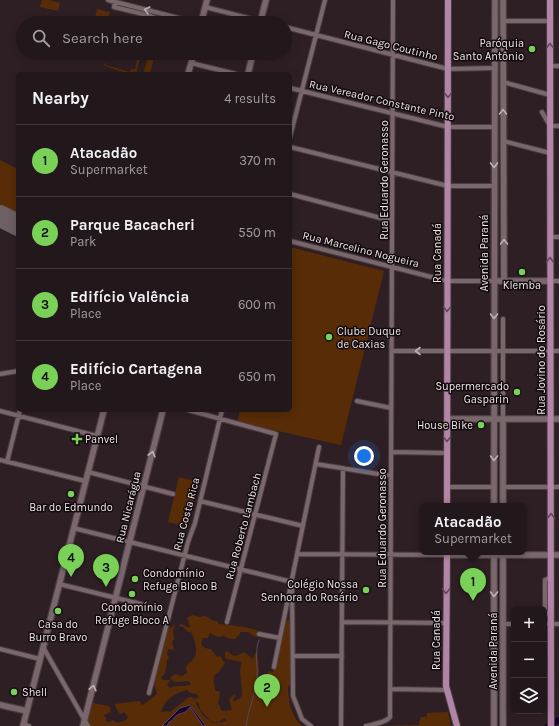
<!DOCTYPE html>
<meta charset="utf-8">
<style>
:root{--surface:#22171b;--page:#2e2428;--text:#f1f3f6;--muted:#a29fa3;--line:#3f363a;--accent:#7ad157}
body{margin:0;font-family:Karla,sans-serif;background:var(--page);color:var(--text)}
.controls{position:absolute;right:12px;bottom:12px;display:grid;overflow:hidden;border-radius:6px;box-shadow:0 2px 10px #0003}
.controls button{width:36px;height:36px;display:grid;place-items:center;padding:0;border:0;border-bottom:1px solid var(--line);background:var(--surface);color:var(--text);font:20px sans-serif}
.you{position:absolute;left:364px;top:456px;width:14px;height:14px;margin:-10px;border:3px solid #fff;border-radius:50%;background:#1a73e8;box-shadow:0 0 0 6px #1a73e833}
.badge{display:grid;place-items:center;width:26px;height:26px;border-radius:50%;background:var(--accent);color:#111;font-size:13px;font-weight:700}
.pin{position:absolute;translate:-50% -33px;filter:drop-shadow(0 1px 2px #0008)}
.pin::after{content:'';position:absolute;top:21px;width:14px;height:12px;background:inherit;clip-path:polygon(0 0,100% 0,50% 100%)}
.popup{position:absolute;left:420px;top:503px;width:106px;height:52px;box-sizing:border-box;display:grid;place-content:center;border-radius:6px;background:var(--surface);filter:drop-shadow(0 1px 3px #0005);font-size:13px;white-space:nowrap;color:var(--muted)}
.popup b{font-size:15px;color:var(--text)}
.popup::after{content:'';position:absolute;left:50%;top:100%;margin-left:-8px;border:8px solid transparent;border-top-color:var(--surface)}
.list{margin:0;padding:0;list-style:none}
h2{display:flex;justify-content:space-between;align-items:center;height:52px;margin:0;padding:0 16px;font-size:17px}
h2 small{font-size:13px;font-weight:400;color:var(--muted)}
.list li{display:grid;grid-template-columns:26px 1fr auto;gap:12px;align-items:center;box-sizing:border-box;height:72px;padding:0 16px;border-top:1px solid var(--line)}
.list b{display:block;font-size:15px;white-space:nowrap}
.list p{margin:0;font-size:13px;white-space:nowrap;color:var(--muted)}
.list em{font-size:13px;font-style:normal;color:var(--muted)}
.icon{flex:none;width:22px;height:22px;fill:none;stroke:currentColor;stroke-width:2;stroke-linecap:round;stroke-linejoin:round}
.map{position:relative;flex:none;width:559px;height:726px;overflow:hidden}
.search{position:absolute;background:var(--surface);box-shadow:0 2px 10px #0003;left:16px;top:16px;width:276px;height:44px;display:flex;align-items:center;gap:10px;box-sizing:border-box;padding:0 14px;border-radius:22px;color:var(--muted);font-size:15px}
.panel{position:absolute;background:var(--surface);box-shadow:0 2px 10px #0003;left:16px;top:72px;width:276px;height:340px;border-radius:6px}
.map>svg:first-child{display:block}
.green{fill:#582c07;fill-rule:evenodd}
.water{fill:#17002b;stroke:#584564}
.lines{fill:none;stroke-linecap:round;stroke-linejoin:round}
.stream{stroke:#584564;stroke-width:1}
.river{stroke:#17002b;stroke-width:6}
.runway{stroke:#6d6064;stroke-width:22}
.street-casing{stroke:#4a3e42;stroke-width:6}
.secondary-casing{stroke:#4a3e42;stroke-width:8}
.primary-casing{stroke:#4a3e42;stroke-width:8}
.street{stroke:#79676c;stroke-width:4}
.secondary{stroke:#79676c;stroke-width:5.5}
.primary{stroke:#b285a7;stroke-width:6}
.oneway{stroke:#c0b3b6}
.oneway2{stroke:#62485a}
.poi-dot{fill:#7ad157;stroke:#120b0d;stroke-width:1.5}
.labels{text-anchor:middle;stroke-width:3;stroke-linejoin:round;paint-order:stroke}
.poi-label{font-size:11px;fill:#f0e5e8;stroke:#120b0d;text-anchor:end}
.street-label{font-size:11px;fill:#f0e5e8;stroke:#120b0d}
</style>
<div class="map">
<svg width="559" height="726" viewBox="0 0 559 726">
<rect width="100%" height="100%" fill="#2e1f24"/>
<path class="green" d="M42,0H49L60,3L58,11L40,7Z
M97,9L110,12L108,20L95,17Z
M149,53H155L150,74H143Z
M135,55L139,57L140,59L136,74H127L103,65L105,63L106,65L130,72L131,69H135L137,60L134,59Z
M0,160L18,169V218L0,209Z
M290,247L384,271L341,445L237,422L240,410H290Z
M179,477L199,482L188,527L168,522Z
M192,615L200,617L205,616L214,621H217L219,624C229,625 255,627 262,633L258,637L254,636L248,632H240V634L235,639H230L224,636L218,637L210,633L208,638H203L201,643L202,646L205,648L211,649L217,657L220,656L225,663L219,672L214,676C213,681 215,686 215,691H219L220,693L218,703L222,711L232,710L229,700L233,695L236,694L233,700L234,701L239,699L242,695L240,670L242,662L227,659L225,657V652L228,651C233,658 238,656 244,652L253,659L255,653L257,651L259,671L256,692L258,693L266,684L268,671L273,672L274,669L277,668L285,623L288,620L291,621L292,625L290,626V651H292V685L288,686C288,699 291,717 302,726H90L87,721L93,703L109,706L111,712L104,715L106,718V721L109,722L113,720L117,723L126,720L128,717L124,712L120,714L115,706V704L140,701L142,705C148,702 151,698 157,694L154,683L156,672L167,629L175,625V626L173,631L174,639L172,642L174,650L168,649L167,654L169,658L167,660L165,673L161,678L163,680H170V681L167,685L170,688C177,684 184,688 191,684L190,682C183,679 175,686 170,678L175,674L182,676L187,673L186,667C188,663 192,661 194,658C199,651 194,638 191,632H188L182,626L180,627L179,625L182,624L187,627H190L187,618ZM187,690L190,693L197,694L199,698H196L195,700L192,697H189L170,712L168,711L161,712C165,699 175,693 187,690ZM195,701L199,703L200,709L211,722L217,723L225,718L227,721C208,726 203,717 195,701Z
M448,712L451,726H378L419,725L420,719H421V717H427V713Z"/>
<path class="water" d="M190,705L206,726H203L190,707C183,716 182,711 176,716C173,718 173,721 169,722L167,726H162L180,708Z"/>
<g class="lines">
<path class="stream" d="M246,726C248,710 255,696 257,680C258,668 254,652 259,640"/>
<path class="river" d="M548,726L559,720"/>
<path class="runway" d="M0,216L18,225"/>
<defs>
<path id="street" d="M108,0L198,23
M115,2L114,7L151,16L168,23
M205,7L268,23
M503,21H550
M285,27L448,69L495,68
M191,63L236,74
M550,66H559
M503,82L550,95
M290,88L448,127H494
M542,112L550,126H559
M290,137L325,0
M503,141L550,153
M290,147L448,186H494
M290,194L392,221
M550,237H559
M290,241L447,281H494
M550,281H559
M392,351H559
M0,374L18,371
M357,401L391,408
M188,410L276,434L227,622
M0,411L97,436
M503,419V319
M391,452L447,453
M0,460L85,481
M7,462L20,410
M316,464L391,476
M88,472L173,494
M447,487H494
M503,487H559
M200,501L303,526
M73,528L292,582L293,696L302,719L311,726
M297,554L447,555
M551,577L545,580V612L551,616
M59,584L161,609
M342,622L446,623
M503,624H514
M544,624H559
M259,634L280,638
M43,647L88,726
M0,649L40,659
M293,656H342
M274,667L319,447
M390,689L447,690
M149,693L188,542L195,523L222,410
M23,724L29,726
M341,726L343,468
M366,726C374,724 385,723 390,717L393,0"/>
<path id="secondary" d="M503,0L504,281
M201,23L207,0
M260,23L266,0
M188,74L194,53
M248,74L253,53
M494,281H550
M447,419H559
M494,506L495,0
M503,506V419
M494,552V726
M447,555H559
M0,705L27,711
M23,726L104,410
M83,726L163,410
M503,726V552"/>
<path id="primary" d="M550,0L551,726
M447,506L448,0
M447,552L446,686L457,726"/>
</defs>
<use href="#street" class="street-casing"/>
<use href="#secondary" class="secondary-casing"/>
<use href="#primary" class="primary-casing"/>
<use href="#street" class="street"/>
<use href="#secondary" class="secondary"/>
<use href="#primary" class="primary"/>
</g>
<defs><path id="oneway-chevron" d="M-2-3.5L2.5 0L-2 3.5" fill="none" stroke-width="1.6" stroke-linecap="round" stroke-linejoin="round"/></defs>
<g class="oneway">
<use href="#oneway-chevron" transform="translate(147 10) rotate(-166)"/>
<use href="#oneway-chevron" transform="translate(503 112) rotate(-90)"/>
<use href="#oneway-chevron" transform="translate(494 165) rotate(90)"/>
<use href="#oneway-chevron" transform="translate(504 242) rotate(-90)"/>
<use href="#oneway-chevron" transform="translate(494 316) rotate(90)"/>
<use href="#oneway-chevron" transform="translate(418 351) rotate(-180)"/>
<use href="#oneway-chevron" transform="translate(152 454) rotate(-76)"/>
<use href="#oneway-chevron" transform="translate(494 458) rotate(90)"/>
<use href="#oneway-chevron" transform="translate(494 594) rotate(90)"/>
<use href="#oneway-chevron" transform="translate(93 688) rotate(-76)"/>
</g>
<g class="oneway2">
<use href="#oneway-chevron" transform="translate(550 46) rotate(-90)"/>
<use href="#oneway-chevron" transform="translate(448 95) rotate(90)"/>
<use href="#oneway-chevron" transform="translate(550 260) rotate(-90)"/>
<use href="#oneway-chevron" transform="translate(447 309) rotate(90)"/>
<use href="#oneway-chevron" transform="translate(447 439) rotate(90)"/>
<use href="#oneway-chevron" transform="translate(551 516) rotate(-90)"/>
<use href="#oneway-chevron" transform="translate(446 591) rotate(90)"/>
</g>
<g class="poi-dot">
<circle cx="532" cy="49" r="4"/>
<circle cx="522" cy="272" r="4"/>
<circle cx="329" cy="337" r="4"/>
<circle cx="517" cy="392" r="4"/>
<circle cx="481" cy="425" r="4"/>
<path d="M75 433h4v4h4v4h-4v4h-4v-4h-4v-4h4z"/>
<circle cx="71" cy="494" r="4"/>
<circle cx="135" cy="579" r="4"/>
<circle cx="366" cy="590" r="4"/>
<circle cx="132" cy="594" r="4"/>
<circle cx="58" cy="611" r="4"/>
<circle cx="14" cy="692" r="4"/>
</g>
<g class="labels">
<g class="poi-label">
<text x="524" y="47">Paróquia<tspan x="524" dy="13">Santo Antônio</tspan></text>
<text x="522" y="289" text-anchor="middle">Klemba</text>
<text x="337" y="335" text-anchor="start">Clube Duque<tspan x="337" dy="13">de Caxias</tspan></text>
<text x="509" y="390">Supermercado<tspan x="509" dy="13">Gasparin</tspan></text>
<text x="473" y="429">House Bike</text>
<text x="85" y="443" text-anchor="start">Panvel</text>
<text x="71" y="511" text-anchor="middle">Bar do Edmundo</text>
<text x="143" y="577" text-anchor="start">Condomínio<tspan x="143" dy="13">Refuge Bloco B</tspan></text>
<text x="358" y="588">Colégio Nossa<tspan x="358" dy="13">Senhora do Rosário</tspan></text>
<text x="132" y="611" text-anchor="middle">Condomínio<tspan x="132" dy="13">Refuge Bloco A</tspan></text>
<text x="58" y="628" text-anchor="middle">Casa do<tspan x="58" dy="13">Burro Bravo</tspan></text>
<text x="22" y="696" text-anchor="start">Shell</text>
</g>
<g class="street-label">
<text transform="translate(391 45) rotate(14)" y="4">Rua Gago Coutinho</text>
<text transform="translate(382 100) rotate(13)" y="4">Rua Vereador Constante Pinto</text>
<text transform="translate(384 180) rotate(-90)" y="4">Rua Eduardo Geronasso</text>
<text transform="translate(361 249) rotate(14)" y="4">Rua Marcelino Nogueira</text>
<text transform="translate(437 253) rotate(-90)" y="4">Rua Canadá</text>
<text transform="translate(484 253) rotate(-90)" y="4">Avenida Paraná</text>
<text transform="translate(541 360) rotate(-90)" y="4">Rua Jovino do Rosário</text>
<text transform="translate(128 507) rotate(-76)" y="4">Rua Nicarágua</text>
<text transform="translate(186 514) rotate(-75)" y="4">Rua Costa Rica</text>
<text transform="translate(243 526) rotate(-75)" y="4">Rua Roberto Lambach</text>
<text transform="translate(382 528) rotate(-90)" y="4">Rua Eduardo Geronasso</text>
<text transform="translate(436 640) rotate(-90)" y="4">Rua Canadá</text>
<text transform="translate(493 651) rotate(-90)" y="4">Avenida Paraná</text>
</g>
</g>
</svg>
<div class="controls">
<button>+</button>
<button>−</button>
<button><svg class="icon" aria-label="layers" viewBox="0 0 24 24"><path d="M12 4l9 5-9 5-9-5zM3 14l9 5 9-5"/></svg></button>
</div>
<div class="you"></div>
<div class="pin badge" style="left:473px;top:601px">1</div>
<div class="popup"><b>Atacadão</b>Supermarket</div>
<div class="pin badge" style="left:267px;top:707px">2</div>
<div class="pin badge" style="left:106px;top:587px">3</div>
<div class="pin badge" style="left:71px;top:577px">4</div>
<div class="search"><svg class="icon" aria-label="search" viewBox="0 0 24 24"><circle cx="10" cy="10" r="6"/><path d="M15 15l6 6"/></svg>Search here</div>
<section class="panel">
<h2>Nearby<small>4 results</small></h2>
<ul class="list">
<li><span class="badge">1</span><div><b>Atacadão</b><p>Supermarket</p></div><em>370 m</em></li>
<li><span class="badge">2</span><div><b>Parque Bacacheri</b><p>Park</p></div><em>550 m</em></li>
<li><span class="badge">3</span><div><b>Edifício Valência</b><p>Place</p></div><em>600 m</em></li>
<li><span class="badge">4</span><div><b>Edifício Cartagena</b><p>Place</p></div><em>650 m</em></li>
</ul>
</section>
</div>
